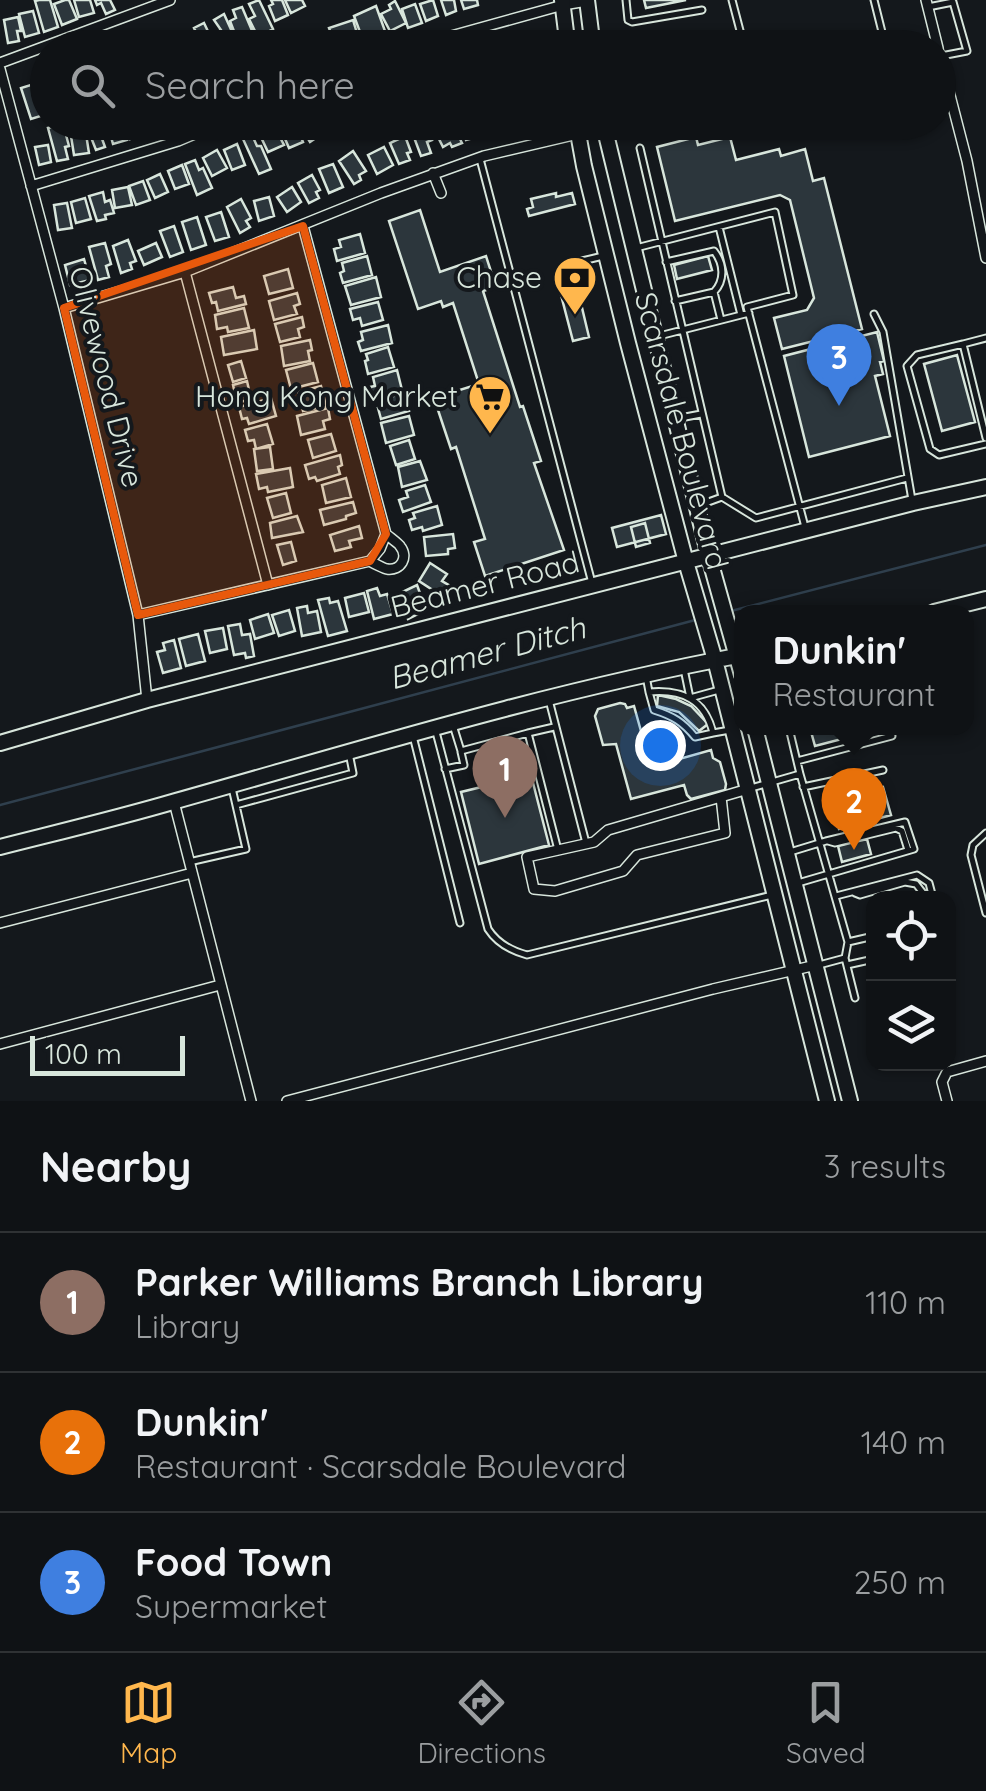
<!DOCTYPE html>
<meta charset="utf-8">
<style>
:root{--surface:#0f1215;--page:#181b1e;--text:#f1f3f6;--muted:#9b9ea0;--line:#2f3234;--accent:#ffb74d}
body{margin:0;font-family:Quicksand,sans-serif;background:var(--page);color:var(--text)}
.controls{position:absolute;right:30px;bottom:30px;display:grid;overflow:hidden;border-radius:20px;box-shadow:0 2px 8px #0004}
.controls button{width:90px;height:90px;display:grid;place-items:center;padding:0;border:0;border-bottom:2px solid var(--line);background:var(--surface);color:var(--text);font:50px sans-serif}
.scale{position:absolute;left:30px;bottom:25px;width:155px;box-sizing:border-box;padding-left:10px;border:5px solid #d8e6dc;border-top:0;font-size:28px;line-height:35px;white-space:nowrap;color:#d8e6dc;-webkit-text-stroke:8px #14181c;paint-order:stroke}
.you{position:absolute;left:660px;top:745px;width:35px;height:35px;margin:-25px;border:8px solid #fff;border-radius:50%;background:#1a73e8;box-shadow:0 0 0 15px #1a73e833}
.badge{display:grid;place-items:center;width:65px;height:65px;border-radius:50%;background:var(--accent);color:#fff;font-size:32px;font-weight:700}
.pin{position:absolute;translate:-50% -82px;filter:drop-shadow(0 2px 5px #0008)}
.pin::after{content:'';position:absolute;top:52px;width:35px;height:30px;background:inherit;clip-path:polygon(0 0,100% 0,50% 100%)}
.popup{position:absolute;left:734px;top:605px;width:240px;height:130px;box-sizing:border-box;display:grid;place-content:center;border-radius:20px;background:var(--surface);filter:drop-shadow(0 2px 8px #0005);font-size:32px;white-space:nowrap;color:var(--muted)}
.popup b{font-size:38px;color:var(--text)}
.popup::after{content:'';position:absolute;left:50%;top:100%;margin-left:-20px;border:20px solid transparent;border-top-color:var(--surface)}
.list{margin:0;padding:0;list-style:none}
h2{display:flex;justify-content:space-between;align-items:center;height:130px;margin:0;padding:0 40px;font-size:42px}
h2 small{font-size:32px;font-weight:400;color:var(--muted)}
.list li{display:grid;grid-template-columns:65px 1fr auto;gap:30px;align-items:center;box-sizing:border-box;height:140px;padding:0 40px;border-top:2px solid var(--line)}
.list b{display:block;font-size:38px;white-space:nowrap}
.list p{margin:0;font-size:32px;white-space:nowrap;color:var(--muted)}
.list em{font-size:32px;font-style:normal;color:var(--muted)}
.icon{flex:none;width:55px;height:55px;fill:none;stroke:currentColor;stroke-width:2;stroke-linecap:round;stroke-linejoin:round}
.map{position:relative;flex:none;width:986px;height:1101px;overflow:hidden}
.search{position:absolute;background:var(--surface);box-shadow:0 2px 8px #0004;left:30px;right:30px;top:30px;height:110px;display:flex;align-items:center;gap:25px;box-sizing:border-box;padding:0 35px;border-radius:55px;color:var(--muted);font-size:38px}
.sheet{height:550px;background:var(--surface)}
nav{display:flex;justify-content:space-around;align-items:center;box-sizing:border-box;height:140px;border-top:2px solid var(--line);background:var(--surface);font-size:28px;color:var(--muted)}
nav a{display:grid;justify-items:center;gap:5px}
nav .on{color:var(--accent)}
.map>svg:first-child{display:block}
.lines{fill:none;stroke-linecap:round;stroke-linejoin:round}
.stream{stroke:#2f3f4d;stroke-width:2.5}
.building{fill:#2c363c;stroke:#d8e6dc;stroke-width:2.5}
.lane-casing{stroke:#d8e6dc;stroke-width:9}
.street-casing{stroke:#d8e6dc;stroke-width:12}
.secondary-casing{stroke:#d8e6dc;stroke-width:18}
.lane{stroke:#14181c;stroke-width:5}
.street{stroke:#14181c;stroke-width:9}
.secondary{stroke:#14181c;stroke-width:14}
.marked{fill:#e8590c;fill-opacity:0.2;stroke:#e8590c;stroke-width:8;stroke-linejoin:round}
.labels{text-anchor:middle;stroke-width:8;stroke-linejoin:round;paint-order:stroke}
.poi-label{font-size:30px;fill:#d8e6dc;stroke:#14181c;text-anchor:end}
.street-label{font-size:30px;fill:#d8e6dc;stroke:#14181c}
.water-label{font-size:32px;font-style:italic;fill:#d8e6dc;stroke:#14181c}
</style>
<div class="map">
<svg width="986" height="1101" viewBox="0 0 986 1101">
<rect width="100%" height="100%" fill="#14181c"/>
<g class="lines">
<path class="stream" d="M731,611L986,545
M0,805L699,619"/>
</g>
<path class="building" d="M39,0H50L58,27L44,32L35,1Z
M65,0H69L77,19L62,25L54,4Z
M74,0H90L94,13L79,17Z
M95,0H110L115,10L106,14L101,3L97,5Z
M259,0L273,29L258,37L249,19L255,16L249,4Z
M271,0H282L288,15L275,21L269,6L273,4Z
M285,0H302L305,6L291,13Z
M433,0L438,16L426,21L420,4Z
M441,0H454L456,11L446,15Z
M461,0H477L478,5L464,9Z
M644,0H686L646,8Z
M395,1L406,23L390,31L381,14L391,9L389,5Z
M415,4L422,23L408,28L402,9Z
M376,6L385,31L363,40L354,16Z
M242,7L253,33L237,39L230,21L236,18L233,10Z
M33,11L39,33L25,37L19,14Z
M224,14L238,45L231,48H221L215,33L221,30L214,20Z
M18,17L21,31H17L19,41L8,43L4,20Z
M353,20L360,43L348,48H336L329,28Z
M204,23L215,46L212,48H199L195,39L199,38L194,28Z
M542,34L545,47L522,48L520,41Z
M184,35L191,48H174L171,42Z
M319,37L324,48H307L306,43Z
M675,37L677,48H637L636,45Z
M48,80V108L47,109L40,82Z
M34,84L44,115L31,119L21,88Z
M85,122H103L107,133L101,136L105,147L96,150Z
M121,122L127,140L113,144L107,123Z
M124,122H139L143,134L130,139Z
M290,122H295L303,142L289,148L280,127Z
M298,122H317L323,133L310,142Z
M321,122H338L339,125L325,132Z
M344,122H360L362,128L349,134Z
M414,122H425L432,140L427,142L431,153L421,156L409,124Z
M462,122H477L481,136L466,140Z
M485,122H504L506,130L487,134Z
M641,122H663L664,126L642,130Z
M63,124L69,146L65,147L68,159L57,161L48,128Z
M275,128L284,145L268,152L260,135Z
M455,129L462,143L452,147L450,143L443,147L438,137Z
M86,134L89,153L74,155L71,136Z
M252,135L257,146H261L271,169L259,174L243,139Z
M405,136L411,152L407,153L410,160L399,164L390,143Z
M696,137L698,145L730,137L736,160L779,149L781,156L805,149L813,181L824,178L862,329L782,349L774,318L807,310L814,298L790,200L780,195L675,221L657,147Z
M237,144L245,165L232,170L224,150Z
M48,145L51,162L39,165L35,147Z
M384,147L393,165L377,174L368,155Z
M217,150L227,168L212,176L203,158Z
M353,151L366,171L359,175L361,180L354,184L339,161Z
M195,160L199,170L203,168L212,188L197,195L185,164Z
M333,164L343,187L329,193L319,169Z
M182,165L189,184L175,189L168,171Z
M160,174L168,192L155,198L147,180Z
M312,175L320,190L316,192L319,198L309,203L298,183Z
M143,181L150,200L136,205L129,186Z
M128,187L132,205L115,208L112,190Z
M292,187L301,202L287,212L277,197Z
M103,192L105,202L110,200L114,213L105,215L106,219L97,221L89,196Z
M556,193V197L572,193L575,204L529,216L527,209L533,207L531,199Z
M269,197L274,216L259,221L254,201Z
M85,198L91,219L76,223L71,202Z
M241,199L251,218L246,221L250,227L240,233L227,207Z
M67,203L72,228L58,230L54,205Z
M420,210L440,272L486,256L496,287L483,291L520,407L523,406L541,461L534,463L564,550L485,576L474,542L485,539L456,447L451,449L434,398L479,384L453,303L443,307L441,301L418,309L389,221Z
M221,212L229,237L215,241L206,217Z
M197,217L206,245L191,250L182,222Z
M174,226L183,252L170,257L160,231Z
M360,234L365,253L337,261L334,249L341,247L339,240Z
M128,240L136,261L130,263L132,269L121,273L113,246Z
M105,243L111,264L106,266L109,277L98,280L89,247Z
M156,243L162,257L144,265L138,251Z
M367,256L372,275L343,283L340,273L344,271L342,263Z
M708,256L712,270L677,279L674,265Z
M84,259L90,280L70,285L65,265Z
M288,269L293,288L269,294L264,276Z
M376,277L381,297L351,305L345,286Z
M233,287L236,298L244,296L246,304L218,311L216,302L212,303L209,293Z
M578,291L589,337L573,341L561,295Z
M297,293L300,304L294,306L297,314L274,320L269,301Z
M378,302L383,320L362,326L360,318L353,320L350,309Z
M244,308L249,328L228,332L227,327L217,329L215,315Z
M302,317L304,327L298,329L300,337L280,342L275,324Z
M388,325L392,343L361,351L358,342L363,340L361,332Z
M254,330L257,349L224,355L221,337Z
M877,332L884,361L880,362L883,374L875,376L890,436L809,457L784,356Z
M310,340L312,350L308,351L310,361L284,366L281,346Z
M388,347L394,367L368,374L365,361L368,360L366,354Z
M957,355L975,422L942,431L924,364Z
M241,361L246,378L233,382L228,365Z
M313,363L318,382L291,389L286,370Z
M397,370L402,390L373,397L370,387L375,386L373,377Z
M247,381L251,399L237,403L233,385Z
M321,386L326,406L303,411L298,392Z
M404,393L409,411L381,419L378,408L386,406L383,399Z
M271,398L276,416L249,424L247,418L242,419L239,407Z
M328,408L330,419L323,421L325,429L301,435L297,416Z
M409,416L414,435L386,443L381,423Z
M267,424L273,444L256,449L254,440L248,441L245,430Z
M331,434L336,451L313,458L308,440Z
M409,440L415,459L396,465L390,446Z
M270,447L273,469L257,471L254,449Z
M340,455L342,465L338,467L340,474L317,481L315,477L309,479L305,465Z
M420,461L427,480L402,487L398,467Z
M290,468L293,487L268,492L267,487L259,489L256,474Z
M346,478L351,497L326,503L322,485Z
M425,485L431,502L403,512L399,500L408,497L406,491Z
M286,493L291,513L273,518L267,498Z
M353,502L356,513L346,516V519L324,525L320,510Z
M437,506L442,525L423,531L422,527L412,530L409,520L415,518L413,513Z
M661,515L666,534L617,547L612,528Z
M297,516L303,532L272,538L270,523Z
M645,523L650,543L636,547L631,527Z
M359,526L362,538L349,541L351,547L335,551L330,535Z
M453,534L455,548L448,549V554L426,556L424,537Z
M291,542L296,561L283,565L277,545Z
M430,563L447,574L442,581L452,587L445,598L419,581Z
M417,585L426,610L408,619L396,595Z
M377,588L380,596L387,594L393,614L374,619L367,591Z
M364,593L369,612L349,617L345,598Z
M329,598L330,603L338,601L347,631L328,636L318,600Z
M307,606L308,613L317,611L321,632L302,636L297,608Z
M289,610L295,631L279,636L272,615Z
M268,614L274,633L255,639L250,620Z
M240,624L242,635L250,634L254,656L246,658L245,653L234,655L228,626Z
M223,628L227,649L210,653L205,631Z
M198,634L205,661L186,666L179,639Z
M174,640L181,668L163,673L157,652L165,650L163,643Z
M658,695L676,699L691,706L708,724L699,731L679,712L657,706Z
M620,703L625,704L627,708L634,706L651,767L711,750L713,758L720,762L726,784L725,790L691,799L687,795L684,785L631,799L616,744L603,745L595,716L598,709Z
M810,728H879L880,729L815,746Z
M655,729L679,744L681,751L655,758L648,731Z
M531,775L549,845L479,864L461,792Z
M883,787L891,815L839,829L830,793L842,798Z
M867,839L871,854L842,862L838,846Z"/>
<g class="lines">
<defs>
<path id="lane" d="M626,0L628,20L632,22L702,10
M732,0L743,42
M874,0L886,48
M928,7L953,2L967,51L941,56
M640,148L722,497L700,505
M480,159L592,583
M719,227L741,315
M636,248L775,212L793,295L747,307L805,527
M582,261L603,256
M666,262L714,251C724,264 725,280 714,292
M675,301L714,292L721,320
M874,314L883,332L912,500
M659,336L749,313
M986,338L963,344L986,438
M963,344L917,355L907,366L930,449L939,455L986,444
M680,418L701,414
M722,497L756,518L907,478
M684,669L690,698L719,690
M646,676L649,692C683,689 705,700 713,733L730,730
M649,692L654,710C673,716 683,722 695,737L713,733
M549,700L586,843
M453,725L461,751L528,733L558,850
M436,732L488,929C497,943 512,951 527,955L772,895
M528,733L554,727
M413,736L460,923
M797,761L892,736L890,728
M445,769L464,765L461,752
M800,774L848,942L845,958
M803,787L883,770
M751,788L800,774L789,728
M236,805L353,773L349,753
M986,833L973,845L971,855L986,913
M828,841L835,843L896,828L902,831L908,850
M790,852L826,841L905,822L914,849L798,883
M189,862L246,849L232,788
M855,893L860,895L905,882L916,884L923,893L920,898
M836,896L917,875L929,883L933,898
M848,942L874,936
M948,943H949
M819,965L845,958L855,998
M847,965L874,959"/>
<path id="street" d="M926,0L938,48
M408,48L563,5L587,1
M938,49L967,161L986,258
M0,63L170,0
M0,69L64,308L138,615L147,700
M433,173L441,193
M31,186L178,141L223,122
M185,272L268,585
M64,308L185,272L381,193L484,156L603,128
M370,561C371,562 385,569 387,569C401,571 409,557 400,546C399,544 388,536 386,534
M138,615L370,561L380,549L386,534L303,226
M721,797L725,833L637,855L623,871L555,891L534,889L527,857L594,842L608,830L748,789
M174,802L251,1101
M0,923L192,873
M0,1044L220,985
M287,1101L713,989L816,965
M947,1101L942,1082L947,1072L986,1061"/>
<path id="secondary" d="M562,0L568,48
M587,0L593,48
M576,122L584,166L628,343L686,562L715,660L827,1101
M603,122L709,557L742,675
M934,612L986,599
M755,728L850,1101
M0,743L147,700L913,503L986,487
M0,847C59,832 118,818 176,801C364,748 549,691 742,655"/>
</defs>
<use href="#lane" class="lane-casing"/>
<use href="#street" class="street-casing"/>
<use href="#secondary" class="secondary-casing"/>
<use href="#lane" class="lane"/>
<use href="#street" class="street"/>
<use href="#secondary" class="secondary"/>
</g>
<path class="marked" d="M303,226L386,534L370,561L138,615L64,308Z"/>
<defs>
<symbol id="bank-pin" viewBox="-11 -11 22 30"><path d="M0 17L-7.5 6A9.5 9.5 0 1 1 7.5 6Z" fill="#ffb74d" stroke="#14181c"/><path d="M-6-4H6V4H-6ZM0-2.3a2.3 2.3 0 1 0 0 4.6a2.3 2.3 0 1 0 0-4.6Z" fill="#111"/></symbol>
<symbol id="supermarket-pin" viewBox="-11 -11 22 30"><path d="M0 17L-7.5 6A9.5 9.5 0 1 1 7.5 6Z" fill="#ffb74d" stroke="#14181c"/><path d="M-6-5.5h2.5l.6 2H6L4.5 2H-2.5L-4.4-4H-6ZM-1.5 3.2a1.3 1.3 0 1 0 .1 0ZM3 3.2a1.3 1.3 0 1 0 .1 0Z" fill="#111"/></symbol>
</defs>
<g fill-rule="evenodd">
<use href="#bank-pin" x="550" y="253" width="50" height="68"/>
<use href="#supermarket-pin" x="465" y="372" width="50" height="68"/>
</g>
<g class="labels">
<g class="poi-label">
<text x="542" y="288">Chase</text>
<text x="458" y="407">Hong Kong Market</text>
</g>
<g class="street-label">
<text transform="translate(106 377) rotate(76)" y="10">Olivewood Drive</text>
<text transform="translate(681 431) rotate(75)" y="10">Scarsdale Boulevard</text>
<text transform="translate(485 585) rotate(-14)" y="10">Beamer Road</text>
</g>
<g class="water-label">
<text transform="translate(487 653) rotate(-15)" y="11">Beamer Ditch</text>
</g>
</g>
</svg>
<div class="controls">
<button><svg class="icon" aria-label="locate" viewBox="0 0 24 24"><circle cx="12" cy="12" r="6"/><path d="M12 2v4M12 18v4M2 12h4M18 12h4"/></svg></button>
<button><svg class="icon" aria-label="layers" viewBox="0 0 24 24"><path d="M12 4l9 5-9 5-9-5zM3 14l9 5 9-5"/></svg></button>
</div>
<div class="scale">100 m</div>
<div class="you"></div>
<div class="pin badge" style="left:505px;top:818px;background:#8d6e63">1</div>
<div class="pin badge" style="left:854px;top:850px;background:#e8710a">2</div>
<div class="popup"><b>Dunkin'</b>Restaurant</div>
<div class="pin badge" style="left:839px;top:406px;background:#3f7fe0">3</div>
<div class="search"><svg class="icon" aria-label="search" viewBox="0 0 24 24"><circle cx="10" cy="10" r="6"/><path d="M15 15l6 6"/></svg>Search here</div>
</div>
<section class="sheet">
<h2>Nearby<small>3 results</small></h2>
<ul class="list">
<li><span class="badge" style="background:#8d6e63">1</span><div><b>Parker Williams Branch Library</b><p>Library</p></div><em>110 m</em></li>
<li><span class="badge" style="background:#e8710a">2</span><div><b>Dunkin'</b><p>Restaurant · Scarsdale Boulevard</p></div><em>140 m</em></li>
<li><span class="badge" style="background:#3f7fe0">3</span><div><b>Food Town</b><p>Supermarket</p></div><em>250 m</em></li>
</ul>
</section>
<nav>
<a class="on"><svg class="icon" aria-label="map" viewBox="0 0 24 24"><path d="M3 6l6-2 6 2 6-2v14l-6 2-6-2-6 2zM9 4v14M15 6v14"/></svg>Map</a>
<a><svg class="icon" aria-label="directions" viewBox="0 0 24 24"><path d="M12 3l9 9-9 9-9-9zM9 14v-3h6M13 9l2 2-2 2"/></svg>Directions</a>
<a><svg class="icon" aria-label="saved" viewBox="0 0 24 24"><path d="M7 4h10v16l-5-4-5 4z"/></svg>Saved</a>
</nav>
